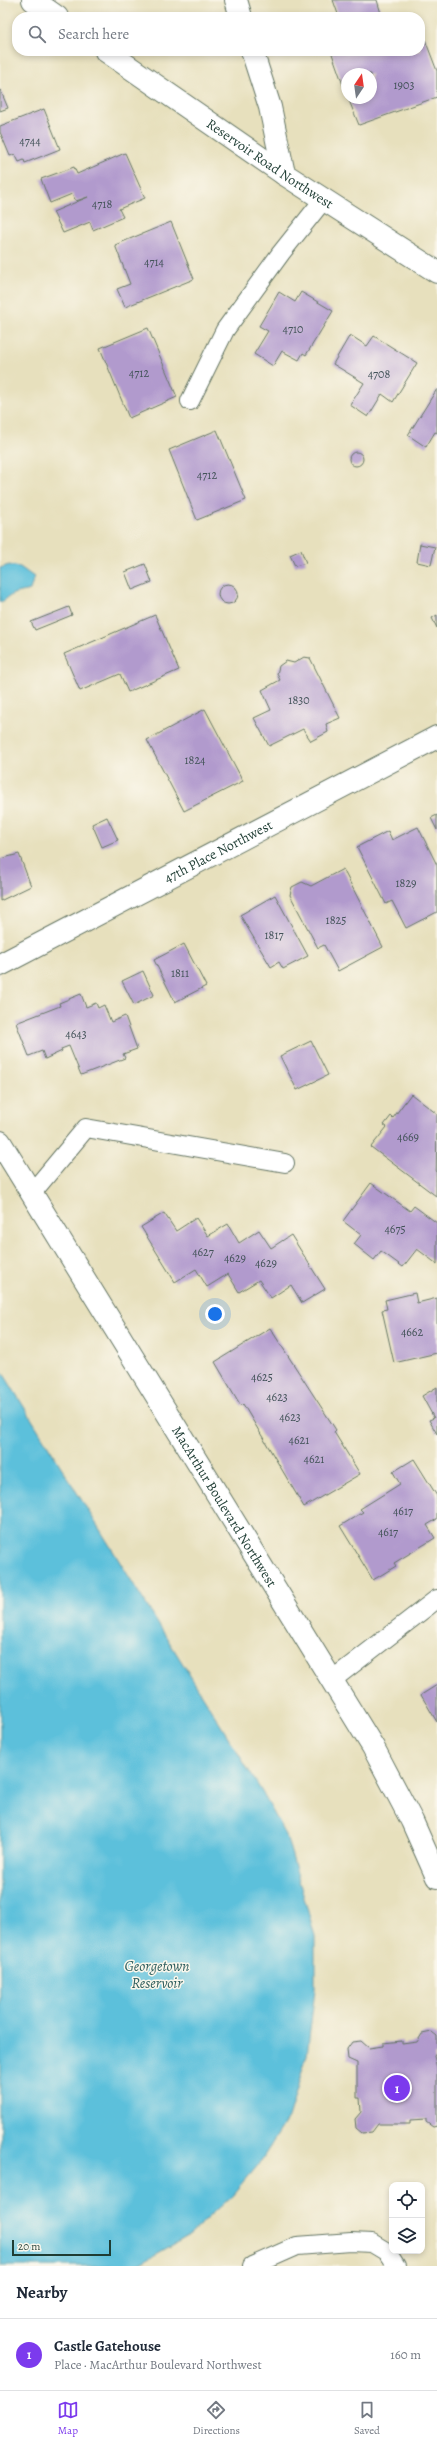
<!DOCTYPE html>
<meta charset="utf-8">
<style>
:root{--surface:#fff;--page:#f6f6f7;--text:#1f2937;--muted:#747a83;--line:#e0e1e3;--accent:#7c3aed}
body{margin:0;font-family:Alegreya,serif;background:var(--page);color:var(--text)}
.controls{position:absolute;right:12px;bottom:12px;display:grid;overflow:hidden;border-radius:8px;box-shadow:0 2px 6px #0003}
.controls button{width:36px;height:36px;display:grid;place-items:center;padding:0;border:0;border-bottom:1px solid var(--line);background:var(--surface);color:var(--text);font:20px sans-serif}
.compass{position:absolute;left:341px;top:68px;width:36px;height:36px;border-radius:50%;background:var(--surface);box-shadow:0 2px 6px #0003;rotate:13deg}
.scale{position:absolute;left:12px;bottom:10px;width:99px;box-sizing:border-box;padding-left:4px;border:2px solid #1f3d34;border-top:0;font-size:11px;line-height:14px;white-space:nowrap;color:#1f3d34;-webkit-text-stroke:3px #fbf7ec;paint-order:stroke}
.you{position:absolute;left:215px;top:1314px;width:14px;height:14px;margin:-10px;border:3px solid #fff;border-radius:50%;background:#1a73e8;box-shadow:0 0 0 6px #1a73e833}
.badge{display:grid;place-items:center;width:26px;height:26px;border-radius:50%;background:var(--accent);color:#fff;font-size:13px;font-weight:700}
.pin{position:absolute;translate:-50% -50%;border:2px solid #fff;box-shadow:0 1px 4px #0006}
.list{margin:0;padding:0;list-style:none}
h2{display:flex;justify-content:space-between;align-items:center;height:52px;margin:0;padding:0 16px;font-size:17px}
h2 small{font-size:13px;font-weight:400;color:var(--muted)}
.list li{display:grid;grid-template-columns:26px 1fr auto;gap:12px;align-items:center;box-sizing:border-box;height:72px;padding:0 16px;border-top:1px solid var(--line)}
.list b{display:block;font-size:15px;white-space:nowrap}
.list p{margin:0;font-size:13px;white-space:nowrap;color:var(--muted)}
.list em{font-size:13px;font-style:normal;color:var(--muted)}
.icon{flex:none;width:22px;height:22px;fill:none;stroke:currentColor;stroke-width:2;stroke-linecap:round;stroke-linejoin:round}
.map{position:relative;flex:none;width:437px;height:2266px;overflow:hidden}
.search{position:absolute;background:var(--surface);box-shadow:0 2px 6px #0003;left:12px;right:12px;top:12px;height:44px;display:flex;align-items:center;gap:10px;box-sizing:border-box;padding:0 14px;border-radius:16px;color:var(--muted);font-size:15px}
.sheet{height:124px;background:var(--surface)}
nav{display:flex;justify-content:space-around;align-items:center;box-sizing:border-box;height:56px;border-top:1px solid var(--line);background:var(--surface);font-size:11px;color:var(--muted)}
nav a{display:grid;justify-items:center;gap:2px}
nav .on{color:var(--accent)}
.map>svg:first-child{display:block}
.water{fill:#5cc0db;stroke:#3e7e88}
.building{fill:#b19acd}
.lines{fill:none;stroke-linecap:round;stroke-linejoin:round}
.lane-casing{stroke:#657664;stroke-width:20}
.street-casing{stroke:#657664;stroke-width:24}
.secondary-casing{stroke:#657664;stroke-width:24}
.lane{stroke:#fff;stroke-width:18}
.street{stroke:#fff;stroke-width:22}
.secondary{stroke:#fff;stroke-width:22}
.labels{text-anchor:middle;stroke-width:3;stroke-linejoin:round;paint-order:stroke}
.number-label{font-size:12px;fill:#44545a}
.street-label{font-size:14px;fill:#1f3d34;stroke:#fbf7ec}
.water-label{font-size:15px;font-style:italic;fill:#2e5e5e;stroke:#fbf7ec}
</style>
<div class="map">
<svg width="437" height="2266" viewBox="0 0 437 2266">
<rect width="100%" height="100%" fill="#fbf7ec"/>
<filter id="ink" filterUnits="userSpaceOnUse"><feTurbulence type="fractalNoise" baseFrequency=".025" numOctaves="2"/><feDisplacementMap in="SourceGraphic" scale="8" xChannelSelector="R" yChannelSelector="G"/><feConvolveMatrix kernelMatrix="1 2 1 2 8 2 1 2 1" color-interpolation-filters="sRGB"/></filter>
<filter id="wash" filterUnits="userSpaceOnUse"><feTurbulence type="fractalNoise" baseFrequency=".012" numOctaves="4" result="noise"/><feDisplacementMap in="SourceGraphic" scale="16" xChannelSelector="R" yChannelSelector="G"/><feGaussianBlur stdDeviation="0.9" result="paint"/><feColorMatrix in="noise" values="0 0 0 0 0 0 0 0 0 0 0 0 0 0 0 0 0 1.4 0 .05"/><feComposite in="paint" operator="in"/></filter>
<g filter="url(#wash)">
<rect width="100%" height="100%" fill="#e7e0bd"/>
<path class="water" d="M9,565L20,567L34,577L30,590L13,594L0,603V568Z
M0,1368L262,1792L286,1835L315,1936V1989L307,2055L288,2118L259,2164L233,2195L190,2235L135,2266H0Z"/>
<g id="blocks">
<path class="building" d="M333,0H377L382,17H339Z
M424,37L437,71V97L359,125L348,98H371V74H347V96L331,51H420V38Z
M0,89L8,108L0,111Z
M44,109L60,149L25,163L24,160L19,162L15,154L10,156L0,132V126Z
M125,153L145,198L119,209L123,217L93,230L90,222L63,233L53,212L88,197L76,201L72,194L50,203L41,179L74,167L77,174Z
M171,222L194,279L125,307L117,289L130,284L115,245Z
M279,292L295,302L301,292L333,311L306,355L303,353L299,360L282,351L273,366L254,354L268,331L259,326Z
M148,328L177,397L129,418L100,348Z
M350,335L367,346L374,336L417,363L393,402L382,394L368,417L350,405L364,383L333,364Z
M437,389V433L435,432L426,447L408,435Z
M217,430L246,500L197,520L169,450Z
M349 459a7 7 0 1 1 14 0a7 7 0 1 1-14 0Z
M420,544L435,547L431,565L417,562Z
M301,550L306,563L295,566L290,555Z
M145,564L152,582L132,590L125,572Z
M218 594a10 10 0 1 1 20 0a10 10 0 1 1-20 0Z
M69,607L72,615L35,630L31,622Z
M155,615L179,670L128,692L120,674L80,691L64,654Z
M437,615V628L432,618Z
M304,657L310,658L340,718L326,724L328,732L311,741L303,729L269,746L254,718L271,710L262,690L280,680L277,674L279,666L286,661L294,663Z
M205,709L243,781L184,811L147,740Z
M437,815V830L431,818Z
M107,817L118,840L102,847L92,824Z
M418,827L437,865V912L406,928L392,901L386,904L357,847L388,831L392,840Z
M19,854L31,886L0,901V859Z
M343,869L383,947L338,971L324,945L318,948L290,895L292,887L302,882L311,886Z
M275,895L308,956L283,969L279,962L271,967L240,915Z
M184,944L206,986L175,1002L154,960Z
M143,971L154,995L134,1005L122,981Z
M81,994L86,1007L96,1003L98,1008L104,1005L111,1022L125,1016L137,1049L123,1054L125,1058L81,1075L69,1046L61,1049L62,1051L45,1059L42,1051L29,1056L16,1023L60,1006L59,1003Z
M311,1041L328,1075L297,1090L280,1056Z
M411,1094L437,1114L436,1196L371,1147L387,1127L384,1125L391,1116L393,1118Z
M371,1183L410,1211L414,1206L437,1223V1264L417,1249L403,1267L381,1251L374,1260L354,1244L361,1235L343,1221Z
M164,1213L176,1231L196,1218L208,1236L228,1224L239,1243L259,1230L271,1248L291,1235L325,1289L302,1303L291,1285L271,1298L259,1280L239,1292L228,1274L207,1287L196,1269L175,1282L141,1227Z
M415,1293L417,1303L437,1298V1353L394,1363L382,1310L387,1309L385,1300Z
M270,1328L336,1430L334,1432L360,1474L304,1507L243,1404L241,1406L215,1362Z
M437,1387V1434L429,1420L434,1418L422,1396Z
M414,1459L437,1496V1519L427,1525L435,1538L394,1563L396,1566L373,1580L340,1526L363,1512L360,1509L400,1484L393,1472Z
M437,1685V1722L421,1695Z
M432,2032L437,2036V2052L434,2056L437,2068V2126L433,2127L426,2122V2119L410,2120V2124H378L372,2132L362,2133L356,2128L355,2119L361,2112L360,2098H357V2063L348,2059L347,2049L352,2042L361,2041L369,2048L383,2046V2043L402,2041V2044L417,2042L422,2034Z"/>
</g>
</g>
<g filter="url(#ink)">
<use href="#blocks" fill-opacity="0" stroke="#657664" stroke-width="1"/>
<g class="lines">
<defs>
<path id="lane" d="M190,401L225,330L281,253L324,199
M31,1194L86,1128L285,1163
M332,1680L437,1599
M252,2266L297,2246L351,2242L372,2243L387,2252L396,2266"/>
<g id="street">
<path d="M236,0L241,17"/>
<path d="M252,51L270,107L284,174"/>
<path id="s1" d="M0,965L437,737"/>
</g>
<g id="secondary">
<path d="M33,0L57,17"/>
<path id="s2" d="M106,51L284,174L437,272"/>
<path id="s3" d="M0,1142L373,1747L412,1821L437,1877"/>
</g>
</defs>
<use href="#lane" class="lane-casing"/>
<use href="#street" class="street-casing"/>
<use href="#secondary" class="secondary-casing"/>
<use href="#lane" class="lane"/>
<use href="#street" class="street"/>
<use href="#secondary" class="secondary"/>
</g>
</g>
<g class="labels">
<g class="number-label">
<text x="404" y="89">1903</text>
<text x="30" y="145">4744</text>
<text x="102" y="208">4718</text>
<text x="154" y="266">4714</text>
<text x="293" y="333">4710</text>
<text x="139" y="377">4712</text>
<text x="379" y="378">4708</text>
<text x="207" y="479">4712</text>
<text x="299" y="704">1830</text>
<text x="195" y="764">1824</text>
<text x="406" y="887">1829</text>
<text x="336" y="924">1825</text>
<text x="274" y="939">1817</text>
<text x="180" y="977">1811</text>
<text x="76" y="1038">4643</text>
<text x="408" y="1141">4669</text>
<text x="395" y="1233">4675</text>
<text x="203" y="1256">4627</text>
<text x="235" y="1262">4629</text>
<text x="266" y="1267">4629</text>
<text x="412" y="1336">4662</text>
<text x="262" y="1381">4625</text>
<text x="277" y="1401">4623</text>
<text x="290" y="1421">4623</text>
<text x="299" y="1444">4621</text>
<text x="314" y="1463">4621</text>
<text x="403" y="1515">4617</text>
<text x="388" y="1536">4617</text>
</g>
<g class="street-label">
<text dy="5" stroke="none"><textPath href="#s2" startOffset="199">Reservoir Road Northwest</textPath></text>
<text dy="5" stroke="none"><textPath href="#s1" startOffset="246">47th Place Northwest</textPath></text>
<text dy="5" stroke="none"><textPath href="#s3" startOffset="428">MacArthur Boulevard Northwest</textPath></text>
</g>
<g class="water-label">
<text x="157" y="1971">Georgetown<tspan x="157" dy="17">Reservoir</tspan></text>
</g>
</g>
</svg>
<div class="controls">
<button><svg class="icon" aria-label="locate" viewBox="0 0 24 24"><circle cx="12" cy="12" r="6"/><path d="M12 2v4M12 18v4M2 12h4M18 12h4"/></svg></button>
<button><svg class="icon" aria-label="layers" viewBox="0 0 24 24"><path d="M12 4l9 5-9 5-9-5zM3 14l9 5 9-5"/></svg></button>
</div>
<svg class="compass" viewBox="-18 -18 36 36"><path d="M0-13l5 13h-10z" fill="#e53935"/><path d="M0 13l5-13h-10z" fill="#747a83"/></svg>
<div class="scale">20 m</div>
<div class="you"></div>
<div class="pin badge" style="left:397px;top:2088px">1</div>
<div class="search"><svg class="icon" aria-label="search" viewBox="0 0 24 24"><circle cx="10" cy="10" r="6"/><path d="M15 15l6 6"/></svg>Search here</div>
</div>
<section class="sheet">
<h2>Nearby<small></small></h2>
<ul class="list">
<li><span class="badge">1</span><div><b>Castle Gatehouse</b><p>Place · MacArthur Boulevard Northwest</p></div><em>160 m</em></li>
</ul>
</section>
<nav>
<a class="on"><svg class="icon" aria-label="map" viewBox="0 0 24 24"><path d="M3 6l6-2 6 2 6-2v14l-6 2-6-2-6 2zM9 4v14M15 6v14"/></svg>Map</a>
<a><svg class="icon" aria-label="directions" viewBox="0 0 24 24"><path d="M12 3l9 9-9 9-9-9zM9 14v-3h6M13 9l2 2-2 2"/></svg>Directions</a>
<a><svg class="icon" aria-label="saved" viewBox="0 0 24 24"><path d="M7 4h10v16l-5-4-5 4z"/></svg>Saved</a>
</nav>
